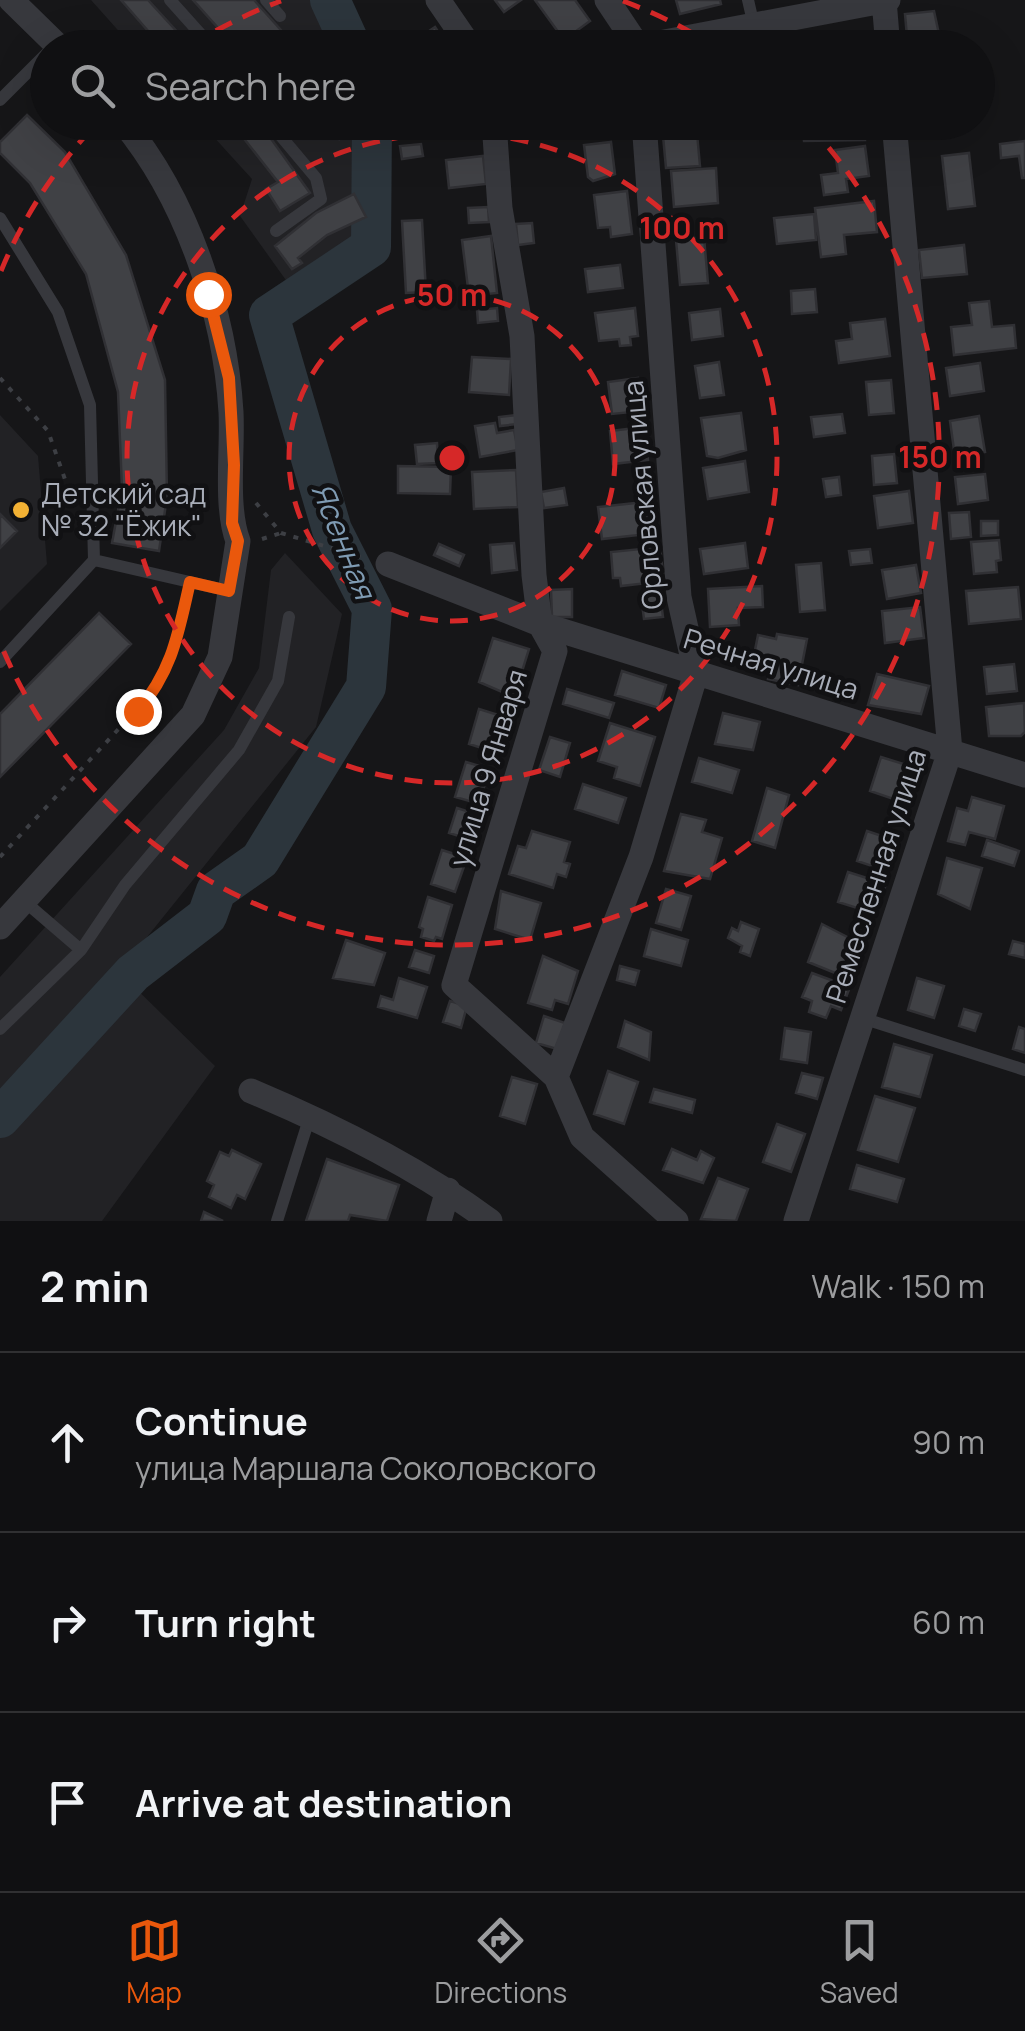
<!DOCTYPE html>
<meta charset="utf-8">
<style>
:root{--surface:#101012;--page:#19191b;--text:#f1f3f6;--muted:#9c9d9f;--line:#303032;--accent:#ea580c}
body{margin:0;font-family:Manrope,sans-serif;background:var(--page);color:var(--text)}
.stop{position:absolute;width:30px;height:30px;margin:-22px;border:8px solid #ea580c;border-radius:50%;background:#fff}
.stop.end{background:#ea580c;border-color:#fff;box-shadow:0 2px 10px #0008}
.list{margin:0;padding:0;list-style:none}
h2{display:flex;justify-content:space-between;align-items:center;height:130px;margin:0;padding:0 40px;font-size:42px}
h2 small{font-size:32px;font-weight:400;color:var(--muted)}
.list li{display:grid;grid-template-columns:65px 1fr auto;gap:30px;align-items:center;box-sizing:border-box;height:180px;padding:0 40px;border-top:2px solid var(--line)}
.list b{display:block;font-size:38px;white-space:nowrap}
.list p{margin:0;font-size:32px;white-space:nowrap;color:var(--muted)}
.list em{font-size:32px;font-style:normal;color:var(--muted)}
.icon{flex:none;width:55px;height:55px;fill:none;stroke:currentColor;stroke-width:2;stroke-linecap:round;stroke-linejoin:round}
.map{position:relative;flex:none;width:1025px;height:1221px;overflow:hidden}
.search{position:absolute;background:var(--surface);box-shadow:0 10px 40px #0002;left:30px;right:30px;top:30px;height:110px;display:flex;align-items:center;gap:25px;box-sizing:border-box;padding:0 35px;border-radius:55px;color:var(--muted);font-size:38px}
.sheet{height:670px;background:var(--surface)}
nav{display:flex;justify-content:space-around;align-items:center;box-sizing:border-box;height:140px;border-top:2px solid var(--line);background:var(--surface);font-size:28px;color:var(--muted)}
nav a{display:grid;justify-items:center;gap:5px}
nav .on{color:var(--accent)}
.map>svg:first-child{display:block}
.built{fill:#222225}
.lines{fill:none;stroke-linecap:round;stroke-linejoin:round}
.river{stroke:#2c353c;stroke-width:40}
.building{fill:#404145;stroke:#303034;stroke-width:2.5}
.path{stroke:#3d3f44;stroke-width:4;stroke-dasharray:5 8;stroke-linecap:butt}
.service{stroke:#37383d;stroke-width:12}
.minor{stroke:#37383d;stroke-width:25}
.route{stroke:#ea580c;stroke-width:12}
.ring{fill:none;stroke:#d62828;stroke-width:5;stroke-dasharray:18 12}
.poi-dot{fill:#f2b134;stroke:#111113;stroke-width:4}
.labels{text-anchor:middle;stroke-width:9;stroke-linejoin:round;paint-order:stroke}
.poi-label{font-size:28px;fill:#a8adb8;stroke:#111113;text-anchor:start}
.street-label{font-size:28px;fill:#a8adb8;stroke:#111113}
.water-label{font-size:30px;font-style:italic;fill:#7f9bb3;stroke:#111113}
.centre{fill:#d62828;stroke:#111113;stroke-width:5}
.ring-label{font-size:30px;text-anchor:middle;font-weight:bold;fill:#d62828;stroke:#111113;stroke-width:9;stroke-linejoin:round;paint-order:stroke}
</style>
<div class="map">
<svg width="1025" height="1221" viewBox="0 0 1025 1221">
<rect width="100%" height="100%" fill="#161618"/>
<path class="built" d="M91,0H314L340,47H133Z
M201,123H366L380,223L288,283L240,216L252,179Z
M0,415L38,456L47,564L0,611Z
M285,553L342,614L316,727L119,972L215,1066L102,1221H0V977L224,730L259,668L271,570Z"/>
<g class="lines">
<path class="river" d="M330,0L352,48
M0,1118L133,973L207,916L216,891L260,860L366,687L372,609L332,530L269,315L371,247L372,122"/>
</g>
<path class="building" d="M121,0H148L192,48H163Z
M193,0H254L297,48H236Z
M495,0H521L504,12Z
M535,0H575L590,21L564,40Z
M676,0H720L721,4L680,14Z
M934,11L942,48H908L905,14Z
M435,27L449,48H408L407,46Z
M859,35L861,48H826L825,40Z
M978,84H984L985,99H978Z
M27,115L65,152L126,255L165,380L167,497L159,551L112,543L122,489L118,392L86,274L30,183L0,153V142Z
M231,122H259L310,193L280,211L266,189L278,182Z
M297,122H343L339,139L295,131Z
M450,122H478L480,135L452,138Z
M768,122H787L788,126L769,129Z
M802,122H864L865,140L804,141Z
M697,133L700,166L666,168L663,136Z
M1025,141V178H1022L1019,156L1001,158L1000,144Z
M611,142L615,174L593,181L588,177L584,145Z
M421,144L423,156L402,159L400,146Z
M865,146L869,176L846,179L848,192L824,195L821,175L838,173L835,150Z
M969,153L975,206L948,209L942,156Z
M483,156L486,184L449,188L446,160Z
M716,168L718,203L674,207L671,171Z
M627,191L632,234L611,237L610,227L598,228L594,195Z
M354,194L366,217L327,235L298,258L302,263L292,269L275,246L316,213Z
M874,201L877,232L844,235L846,254L821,257L815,208Z
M488,207L489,222L469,223L468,208Z
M814,214L816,240L777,244L774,218Z
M422,220L426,292L406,293L402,221Z
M532,223L534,243L518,245L516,224Z
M491,236L497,293L469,296L462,240Z
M704,237L708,283L680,285L676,240Z
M964,245L967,274L922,278L919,250Z
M620,265L623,288L588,292L585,269Z
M815,289L817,312L792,314L791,291Z
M989,301L992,327L1014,325L1016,348L954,355L951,327L972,325L969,303Z
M497,308L498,321L478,323L477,310Z
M635,308L638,336L630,337L631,345L620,346L619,339L599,341L595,313Z
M720,309L723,336L692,340L689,313Z
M885,319L890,356L839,363L836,341L852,339L850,323Z
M472,357L511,359L509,395L469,392Z
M719,362L724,395L700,398L695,366Z
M980,363L984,391L950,396L946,368Z
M638,378L642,411L612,414L608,382Z
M891,380L894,413L869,415L866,382Z
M741,413L746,450L718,458L707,456L701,418Z
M842,414L845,433L814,437L811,417Z
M517,415L518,424L500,426L499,417Z
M979,416L985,452L955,457L950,421Z
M495,423L497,433L514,430L518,450L480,457L475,426Z
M644,427L648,460L613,464L610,431Z
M437,443L438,463L417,464L415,445Z
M894,454L897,483L874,485L872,456Z
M745,461L749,492L708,499L703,468Z
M398,466L451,467L450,494L398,493Z
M516,470L518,507L474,509L472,472Z
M985,474L988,500L958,504L955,477Z
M839,477L841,495L826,497L823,479Z
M564,488L567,505L544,508L541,492Z
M909,491L913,523L878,528L874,496Z
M645,502L648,534L602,539L598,507Z
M969,512L971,537L951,539L949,513Z
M0,514L17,531L0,548Z
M981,521H998V535L981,536Z
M999,540L1001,560L996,561L997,572L974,574L971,542Z
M514,543L517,570L492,573L490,545Z
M745,543L748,568L704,574L700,549Z
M439,544L464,555L459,566L434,555Z
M660,547L663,573L647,575L648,583L621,586L620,578H613L611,552Z
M870,549L872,563L851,565L849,551Z
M821,563L825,610L800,612L796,565Z
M916,565L921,593L887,599L882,570Z
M762,586L763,607L738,608L739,625L710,627L708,589Z
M1018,587L1021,619L969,624L966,591Z
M572,589V617H552L551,590Z
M660,594L663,617L644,619L641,596Z
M920,607L924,638L885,643L882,611Z
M99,613L131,644L0,777V714Z
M777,634L807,639L798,685L768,679L770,668L752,665L758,635L776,639Z
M493,638L529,649L514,697L479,682Z
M1014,664L1017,691L987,694L984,667Z
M622,671L666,685L659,708L615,695Z
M877,674L929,686L921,714L868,705Z
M567,689L614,703L609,718L563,704Z
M1024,703L1025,732L1021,736H989L986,707Z
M479,709L508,718L497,753L469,744Z
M723,713L760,722L753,750L715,744Z
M610,723L655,737L640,786L614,778L617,767L598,761Z
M550,737L570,743L560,777L539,770Z
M881,757L913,767L902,802L870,791Z
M699,758L739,770L732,793L692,782Z
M466,762L490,769L480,799L475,797L473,802L455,797Z
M583,784L626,798L618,823L575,809Z
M767,788L789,795L775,848L752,841Z
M972,797L1004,806L995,839L969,832L965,845L948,841L957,808L968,811Z
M457,808L473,813L465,838L449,833Z
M681,814L706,820L702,832L722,838L710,879L664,871Z
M532,831L570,842L564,862L570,864L566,877L557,874L553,888L509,874L518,846L526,848Z
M867,831L891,839L881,869L857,861Z
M987,840L1019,851L1014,866L982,856Z
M442,850L467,858L455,892L431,884Z
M947,858L982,868L970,909L938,894Z
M848,872L886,884L876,914L838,902Z
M666,889L691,896L681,930L656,923Z
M501,891L541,903L530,940L495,929Z
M428,897L452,905L442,939L436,937L434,941L421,937L423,929L419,927Z
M741,922L759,929L750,956L740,952L742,946L728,938L732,928L738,931Z
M822,924L863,945L850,979L808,962Z
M651,929L688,940L681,966L644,956Z
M346,940L385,953L374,985L333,978Z
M1013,941L1025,944V958L1009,954Z
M415,950L434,956L429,973L409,967Z
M543,956L578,971L568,1004L555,1000L552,1010L528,1003Z
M620,966L639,971L635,985L617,980Z
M812,973L850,987L841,1010L831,1006L826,1018L809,1012L812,1001L802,997Z
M399,978L427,987L417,1018L378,1007L381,996L393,1000Z
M917,978L944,986L934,1018L908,1010Z
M450,1001L467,1006L461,1028L443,1022Z
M964,1009L981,1014L975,1031L959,1026Z
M544,1016L565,1023L557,1049L536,1043Z
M625,1021L651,1032L649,1060L618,1047Z
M1019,1027L1025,1029V1053L1013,1049Z
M785,1028L811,1032L807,1063L781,1059Z
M894,1044L932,1055L920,1097L882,1087Z
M608,1071L638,1082L624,1124L594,1114Z
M802,1073L823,1078L817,1099L796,1093Z
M512,1077L537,1084L525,1124L500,1116Z
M654,1089L695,1100L692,1113L650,1102Z
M875,1096L915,1108L898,1162L858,1150Z
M777,1124L805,1134L791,1172L763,1162Z
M672,1149L697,1160L701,1151L714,1158L703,1183L663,1170Z
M232,1150L261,1164L245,1199L237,1195L231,1208L209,1197L214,1185L207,1181L220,1152L229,1156Z
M327,1159L399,1185L387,1221L350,1215L348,1221H306Z
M857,1165L904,1179L897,1202L850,1189Z
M718,1178L748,1189L736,1221L701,1219Z
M204,1212L223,1221H201Z"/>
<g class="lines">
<path class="path" d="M0,378L48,431L74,505
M256,503L281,533L364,558
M262,539L281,533
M0,857L163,681L187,597"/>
<path class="service" d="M170,0L213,48
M266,0L280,16
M748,0L754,26
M0,100L48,52
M269,122L316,178L321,199L276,231
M0,218L58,312L90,405L94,560L0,662
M94,560L229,591
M81,950L125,885L239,750L278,681L289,617
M862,1018L1025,1070
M0,1029L81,950L24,901
M277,1221L310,1116"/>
<path class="minor" d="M11,0L60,48
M438,0L471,48
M607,0L639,48
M884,0L888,48
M601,48L638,47L888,0
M494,122L500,208L522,336L534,575L540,624L555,651L454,985L556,1077L582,1137L676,1221
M388,564L540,624L1025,775
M0,927L193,715L220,657L238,541C225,507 233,450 231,412C225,313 187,199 123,122
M556,1077L641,857L696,673L679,597L644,122
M251,1091C334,1126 417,1167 490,1221
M439,1221L448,1190
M796,1221L950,751L894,122"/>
</g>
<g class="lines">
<path class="route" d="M138,711C173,669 178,634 190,582L229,591L238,541L232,523L234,465L229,378L208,294"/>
</g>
<g class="ring">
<circle cx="452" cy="458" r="163"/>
<circle cx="452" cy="458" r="325"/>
<path d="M1 271A488 488 0 0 1 95 125M190 46A488 488 0 0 1 281 1M623 1A488 488 0 0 1 714 46M809 125A488 488 0 1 1 1 645"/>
</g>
<circle class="poi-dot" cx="21" cy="510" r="10"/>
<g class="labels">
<g class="poi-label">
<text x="41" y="504">Детский сад<tspan x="41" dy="32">№ 32 "Ёжик"</tspan></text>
</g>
<g class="street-label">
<text transform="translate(643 495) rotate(-95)" y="10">Орловская улица</text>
<text transform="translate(771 664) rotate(17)" y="10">Речная улица</text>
<text transform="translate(488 768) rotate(-73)" y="10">улица 9 Января</text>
<text transform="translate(876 876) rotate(-72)" y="10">Ремесленная улица</text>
</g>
<g class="water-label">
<text transform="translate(343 541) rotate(68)" y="10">Ясенная</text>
</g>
</g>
<circle cx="452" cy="458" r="15" class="centre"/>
<g class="ring-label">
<text x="682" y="239">100 m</text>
<text x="452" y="306">50 m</text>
<text x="940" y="468">150 m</text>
</g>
</svg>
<div class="stop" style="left:208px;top:294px"></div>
<div class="stop end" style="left:138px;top:711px"></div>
<div class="search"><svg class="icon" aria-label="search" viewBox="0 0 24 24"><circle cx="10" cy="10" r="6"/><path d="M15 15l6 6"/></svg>Search here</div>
</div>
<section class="sheet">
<h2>2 min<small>Walk · 150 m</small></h2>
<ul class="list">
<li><svg class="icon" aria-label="ahead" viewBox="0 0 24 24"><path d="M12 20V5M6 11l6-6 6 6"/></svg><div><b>Continue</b><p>улица Маршала Соколовского</p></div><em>90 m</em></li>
<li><svg class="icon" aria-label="right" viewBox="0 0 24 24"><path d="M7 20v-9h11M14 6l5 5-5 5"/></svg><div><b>Turn right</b></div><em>60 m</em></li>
<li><svg class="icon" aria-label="arrive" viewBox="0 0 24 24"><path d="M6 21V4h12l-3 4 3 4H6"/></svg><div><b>Arrive at destination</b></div></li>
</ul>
</section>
<nav>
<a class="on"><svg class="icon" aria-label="map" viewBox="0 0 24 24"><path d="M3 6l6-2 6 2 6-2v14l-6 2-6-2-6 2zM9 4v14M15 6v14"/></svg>Map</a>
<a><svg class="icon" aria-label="directions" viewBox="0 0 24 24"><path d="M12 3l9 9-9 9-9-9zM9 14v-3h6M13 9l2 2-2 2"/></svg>Directions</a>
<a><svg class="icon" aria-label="saved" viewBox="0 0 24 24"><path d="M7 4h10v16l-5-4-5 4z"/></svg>Saved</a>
</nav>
